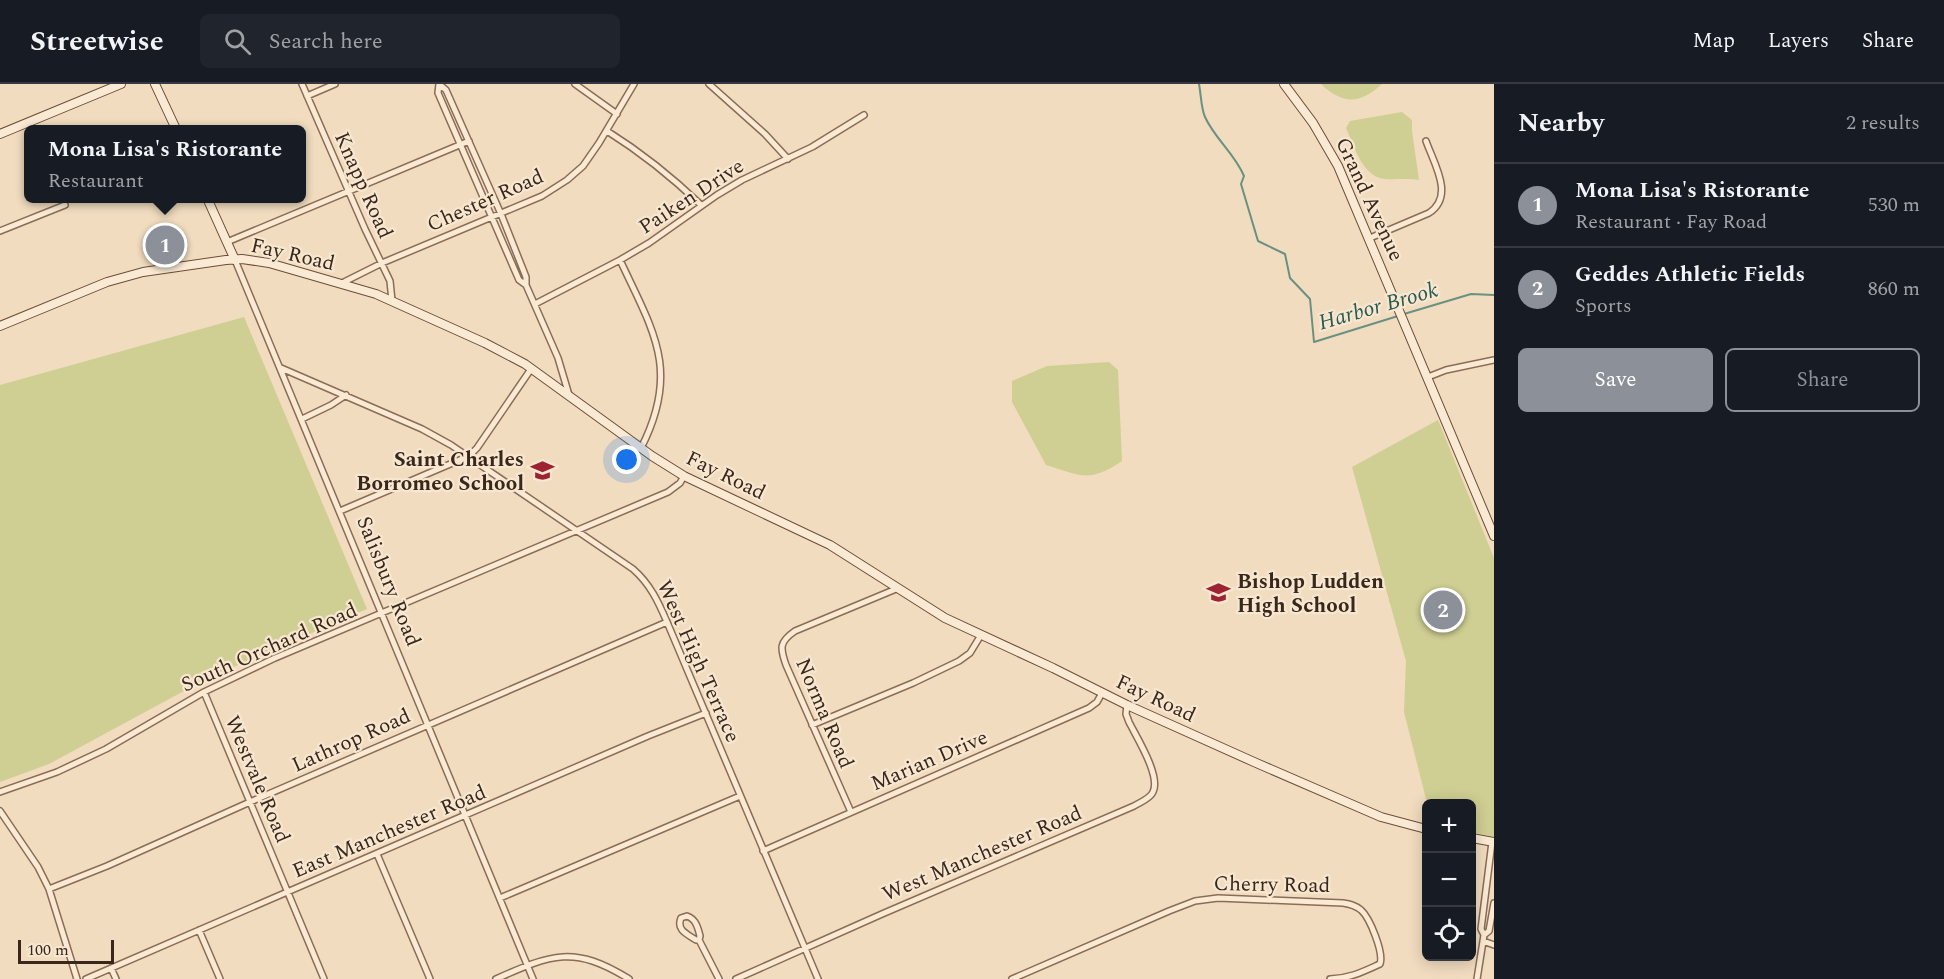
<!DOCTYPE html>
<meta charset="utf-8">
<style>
:root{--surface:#171b24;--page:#20242c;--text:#f1f3f6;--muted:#9ea1a6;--line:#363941;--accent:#8c9099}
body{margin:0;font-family:Spectral,serif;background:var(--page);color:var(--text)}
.controls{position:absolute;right:18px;bottom:18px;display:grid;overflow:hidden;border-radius:9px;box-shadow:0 3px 15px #0003}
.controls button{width:54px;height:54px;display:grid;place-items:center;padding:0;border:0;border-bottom:2px solid var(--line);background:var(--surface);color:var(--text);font:30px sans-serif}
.scale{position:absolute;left:18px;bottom:15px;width:96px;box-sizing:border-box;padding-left:6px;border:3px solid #39271c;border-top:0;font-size:16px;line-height:21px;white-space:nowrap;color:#39271c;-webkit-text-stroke:4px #f8e7d0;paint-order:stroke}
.you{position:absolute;left:627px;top:376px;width:21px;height:21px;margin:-15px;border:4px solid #fff;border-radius:50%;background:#1a73e8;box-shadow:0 0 0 9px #1a73e833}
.badge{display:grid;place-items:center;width:39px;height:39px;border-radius:50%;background:var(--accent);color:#fff;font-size:20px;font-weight:700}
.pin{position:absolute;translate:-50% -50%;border:3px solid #fff;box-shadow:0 2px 6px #0006}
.popup{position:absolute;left:24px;top:41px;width:282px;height:78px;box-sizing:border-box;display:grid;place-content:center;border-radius:9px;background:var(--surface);filter:drop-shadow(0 2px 4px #0005);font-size:20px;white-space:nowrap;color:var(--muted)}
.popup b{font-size:22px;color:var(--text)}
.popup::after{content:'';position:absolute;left:50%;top:100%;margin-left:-12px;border:12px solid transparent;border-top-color:var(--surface)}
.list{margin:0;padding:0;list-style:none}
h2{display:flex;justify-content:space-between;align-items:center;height:78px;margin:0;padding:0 24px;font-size:26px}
h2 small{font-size:20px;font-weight:400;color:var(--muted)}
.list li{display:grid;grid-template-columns:39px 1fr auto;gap:18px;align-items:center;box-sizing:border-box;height:84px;padding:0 24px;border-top:2px solid var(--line)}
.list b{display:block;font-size:22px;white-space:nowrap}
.list p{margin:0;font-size:20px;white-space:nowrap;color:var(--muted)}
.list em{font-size:20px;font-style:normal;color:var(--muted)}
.actions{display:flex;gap:12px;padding:18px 24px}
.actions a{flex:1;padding:14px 0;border:2px solid var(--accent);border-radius:9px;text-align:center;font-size:21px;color:var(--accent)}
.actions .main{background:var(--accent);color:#fff}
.icon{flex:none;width:33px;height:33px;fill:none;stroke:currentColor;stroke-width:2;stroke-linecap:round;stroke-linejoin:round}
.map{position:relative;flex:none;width:1494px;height:895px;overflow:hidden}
header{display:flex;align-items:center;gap:36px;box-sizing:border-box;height:84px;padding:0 30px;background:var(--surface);border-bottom:2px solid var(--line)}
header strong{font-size:28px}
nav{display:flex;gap:33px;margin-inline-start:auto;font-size:21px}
.search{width:420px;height:54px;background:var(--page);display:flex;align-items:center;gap:15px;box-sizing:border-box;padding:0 21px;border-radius:9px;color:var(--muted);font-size:22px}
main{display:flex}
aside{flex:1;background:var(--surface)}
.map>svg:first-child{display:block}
.green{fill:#cfcf93}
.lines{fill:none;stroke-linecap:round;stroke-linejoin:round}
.stream{stroke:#699182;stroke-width:2}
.street-casing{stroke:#8b6c56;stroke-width:8}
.secondary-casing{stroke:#6c4d3a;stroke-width:10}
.street{stroke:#fbead3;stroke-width:5}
.secondary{stroke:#fbead3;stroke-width:8}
.labels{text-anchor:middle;stroke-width:4.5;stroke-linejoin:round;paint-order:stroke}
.street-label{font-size:21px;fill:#39271c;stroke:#f8e7d0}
.poi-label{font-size:21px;font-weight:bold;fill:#39271c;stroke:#f8e7d0;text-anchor:end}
.water-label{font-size:22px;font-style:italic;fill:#2a5a51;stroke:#f8e7d0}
</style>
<header>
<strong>Streetwise</strong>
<div class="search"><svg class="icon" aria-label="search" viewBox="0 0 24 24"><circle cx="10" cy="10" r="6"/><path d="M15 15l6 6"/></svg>Search here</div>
<nav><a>Map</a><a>Layers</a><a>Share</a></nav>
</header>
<main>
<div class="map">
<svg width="1494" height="895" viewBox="0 0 1494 895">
<rect width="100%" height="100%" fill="#f1dcbf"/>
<path class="green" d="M1321,0H1382C1360,20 1343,21 1321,0Z
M1402,28L1412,36V47L1419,96C1407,94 1396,96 1385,95C1362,93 1354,61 1346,44L1350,37Z
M244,233L367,525L208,594L49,680L0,698V301Z
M1109,278L1118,286L1122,377C1089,399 1081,392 1046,381L1012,318V297L1047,282Z
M1438,336L1494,474V753L1472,748V720L1427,719L1404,628L1406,577L1352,383Z"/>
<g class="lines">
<path class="stream" d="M1199,0C1201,10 1201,24 1205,33C1215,55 1235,70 1244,92L1241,100L1258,157L1285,170L1290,194L1310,215L1314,258L1398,232
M1404,230L1471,210L1494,211"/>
<defs>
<path id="street" d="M302,0L365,145L390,197L392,217
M439,0L446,6L501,130L526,193V201L558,274L569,311
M439,0L438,9L519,196L526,201
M575,0L617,30
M709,0L765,50L788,75
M307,12L335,0
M607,47C642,69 672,93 701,121
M0,147L65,121
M1370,154L1429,129C1455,112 1434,80 1426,57
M227,158L469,57
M235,176L533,895
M620,176C653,247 681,286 641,364
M342,199L382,179L542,112L567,96L583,82L599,59L634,0
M535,220L620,176L649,159L717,111L742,96L812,63L864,31
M281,284L422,345L451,361L633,485C650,500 658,517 667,538L818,895
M1428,293L1446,286L1494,276
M302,335L331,321L346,311
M340,427L469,372L477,364L531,285
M204,608L324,895
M812,641L913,599L959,577L970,569L981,551
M0,708L57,688L106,665L204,608L275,574L668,408L680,399L684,392
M0,727L38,783L49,805L77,895
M851,728L786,581C780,564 779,558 795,547L896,505
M763,767L1089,624L1097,618L1102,609
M377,770L430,895
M49,805L107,782L250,718L667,538
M500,814L740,712
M687,832C696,835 698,844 700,852L699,856H696C687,850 676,846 681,834Z
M199,846L220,895
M1484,851L1481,845L1492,758
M699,856L719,895
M1483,857L1494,861
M111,884L116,895
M86,895L648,652L706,629
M496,895C552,870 574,861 629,895
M736,895L882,830L1134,722C1140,718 1150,715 1153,708C1161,692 1137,654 1129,638L1126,630L1127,621
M1012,895L1169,827L1195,817L1218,814L1343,819C1350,820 1355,821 1361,826C1370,834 1384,869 1380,880C1362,888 1351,894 1330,895
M1477,895L1484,851L1489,847L1494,819"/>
<path id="secondary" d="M155,0L176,45
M1284,0L1313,39L1338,82L1494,452
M0,50L121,0
M207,114L235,176
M0,242L107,198L143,188L226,176L242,175L269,179L376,210L485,259L525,280L652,372L684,392L830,461L945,534L1053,584L1127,621L1254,678L1381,733L1426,745
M1472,754L1494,758"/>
</defs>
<use href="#street" class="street-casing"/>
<use href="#secondary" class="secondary-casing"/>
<use href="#street" class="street"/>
<use href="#secondary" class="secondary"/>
</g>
<defs>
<symbol id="school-bare" viewBox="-9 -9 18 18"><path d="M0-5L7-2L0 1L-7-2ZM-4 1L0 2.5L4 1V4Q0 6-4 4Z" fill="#9d2332" stroke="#f8e7d0" stroke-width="2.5" paint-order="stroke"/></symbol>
</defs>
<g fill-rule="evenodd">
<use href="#school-bare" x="526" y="370" width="33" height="33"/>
<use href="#school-bare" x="1202" y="492" width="33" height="33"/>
</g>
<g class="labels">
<g class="street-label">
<text transform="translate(364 101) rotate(66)" y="7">Knapp Road</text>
<text transform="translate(691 112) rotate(-33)" y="7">Paiken Drive</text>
<text transform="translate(1370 115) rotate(65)" y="7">Grand Avenue</text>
<text transform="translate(485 116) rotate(-24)" y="7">Chester Road</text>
<text transform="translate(293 170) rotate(13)" y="7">Fay Road</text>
<text transform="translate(726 391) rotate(26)" y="7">Fay Road</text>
<text transform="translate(389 497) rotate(68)" y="7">Salisbury Road</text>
<text transform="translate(269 563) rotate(-24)" y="7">South Orchard Road</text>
<text transform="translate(699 577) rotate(66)" y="7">West High Terrace</text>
<text transform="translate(1156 614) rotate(25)" y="7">Fay Road</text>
<text transform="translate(825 629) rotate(67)" y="7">Norma Road</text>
<text transform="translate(351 656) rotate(-24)" y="7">Lathrop Road</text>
<text transform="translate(929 676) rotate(-23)" y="7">Marian Drive</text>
<text transform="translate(258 695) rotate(67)" y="7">Westvale Road</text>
<text transform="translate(389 747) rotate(-23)" y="7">East Manchester Road</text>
<text transform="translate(982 769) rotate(-23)" y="7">West Manchester Road</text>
<text transform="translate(1272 800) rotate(1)" y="7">Cherry Road</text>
</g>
<g class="poi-label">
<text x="524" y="382">Saint Charles<tspan x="524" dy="24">Borromeo School</tspan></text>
<text x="1237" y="504" text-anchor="start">Bishop Ludden<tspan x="1237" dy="24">High School</tspan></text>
</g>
<g class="water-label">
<text transform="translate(1378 221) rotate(-16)" y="8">Harbor Brook</text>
</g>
</g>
</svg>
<div class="controls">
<button>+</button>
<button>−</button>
<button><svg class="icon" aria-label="locate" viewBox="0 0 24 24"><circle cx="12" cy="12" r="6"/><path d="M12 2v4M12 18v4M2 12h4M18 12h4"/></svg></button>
</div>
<div class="scale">100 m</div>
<div class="you"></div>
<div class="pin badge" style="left:165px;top:161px">1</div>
<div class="popup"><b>Mona Lisa's Ristorante</b>Restaurant</div>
<div class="pin badge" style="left:1443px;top:526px">2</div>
</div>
<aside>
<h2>Nearby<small>2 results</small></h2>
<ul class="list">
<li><span class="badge">1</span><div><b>Mona Lisa's Ristorante</b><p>Restaurant · Fay Road</p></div><em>530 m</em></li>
<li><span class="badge">2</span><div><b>Geddes Athletic Fields</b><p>Sports</p></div><em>860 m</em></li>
</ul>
<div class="actions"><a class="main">Save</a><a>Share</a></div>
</aside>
</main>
